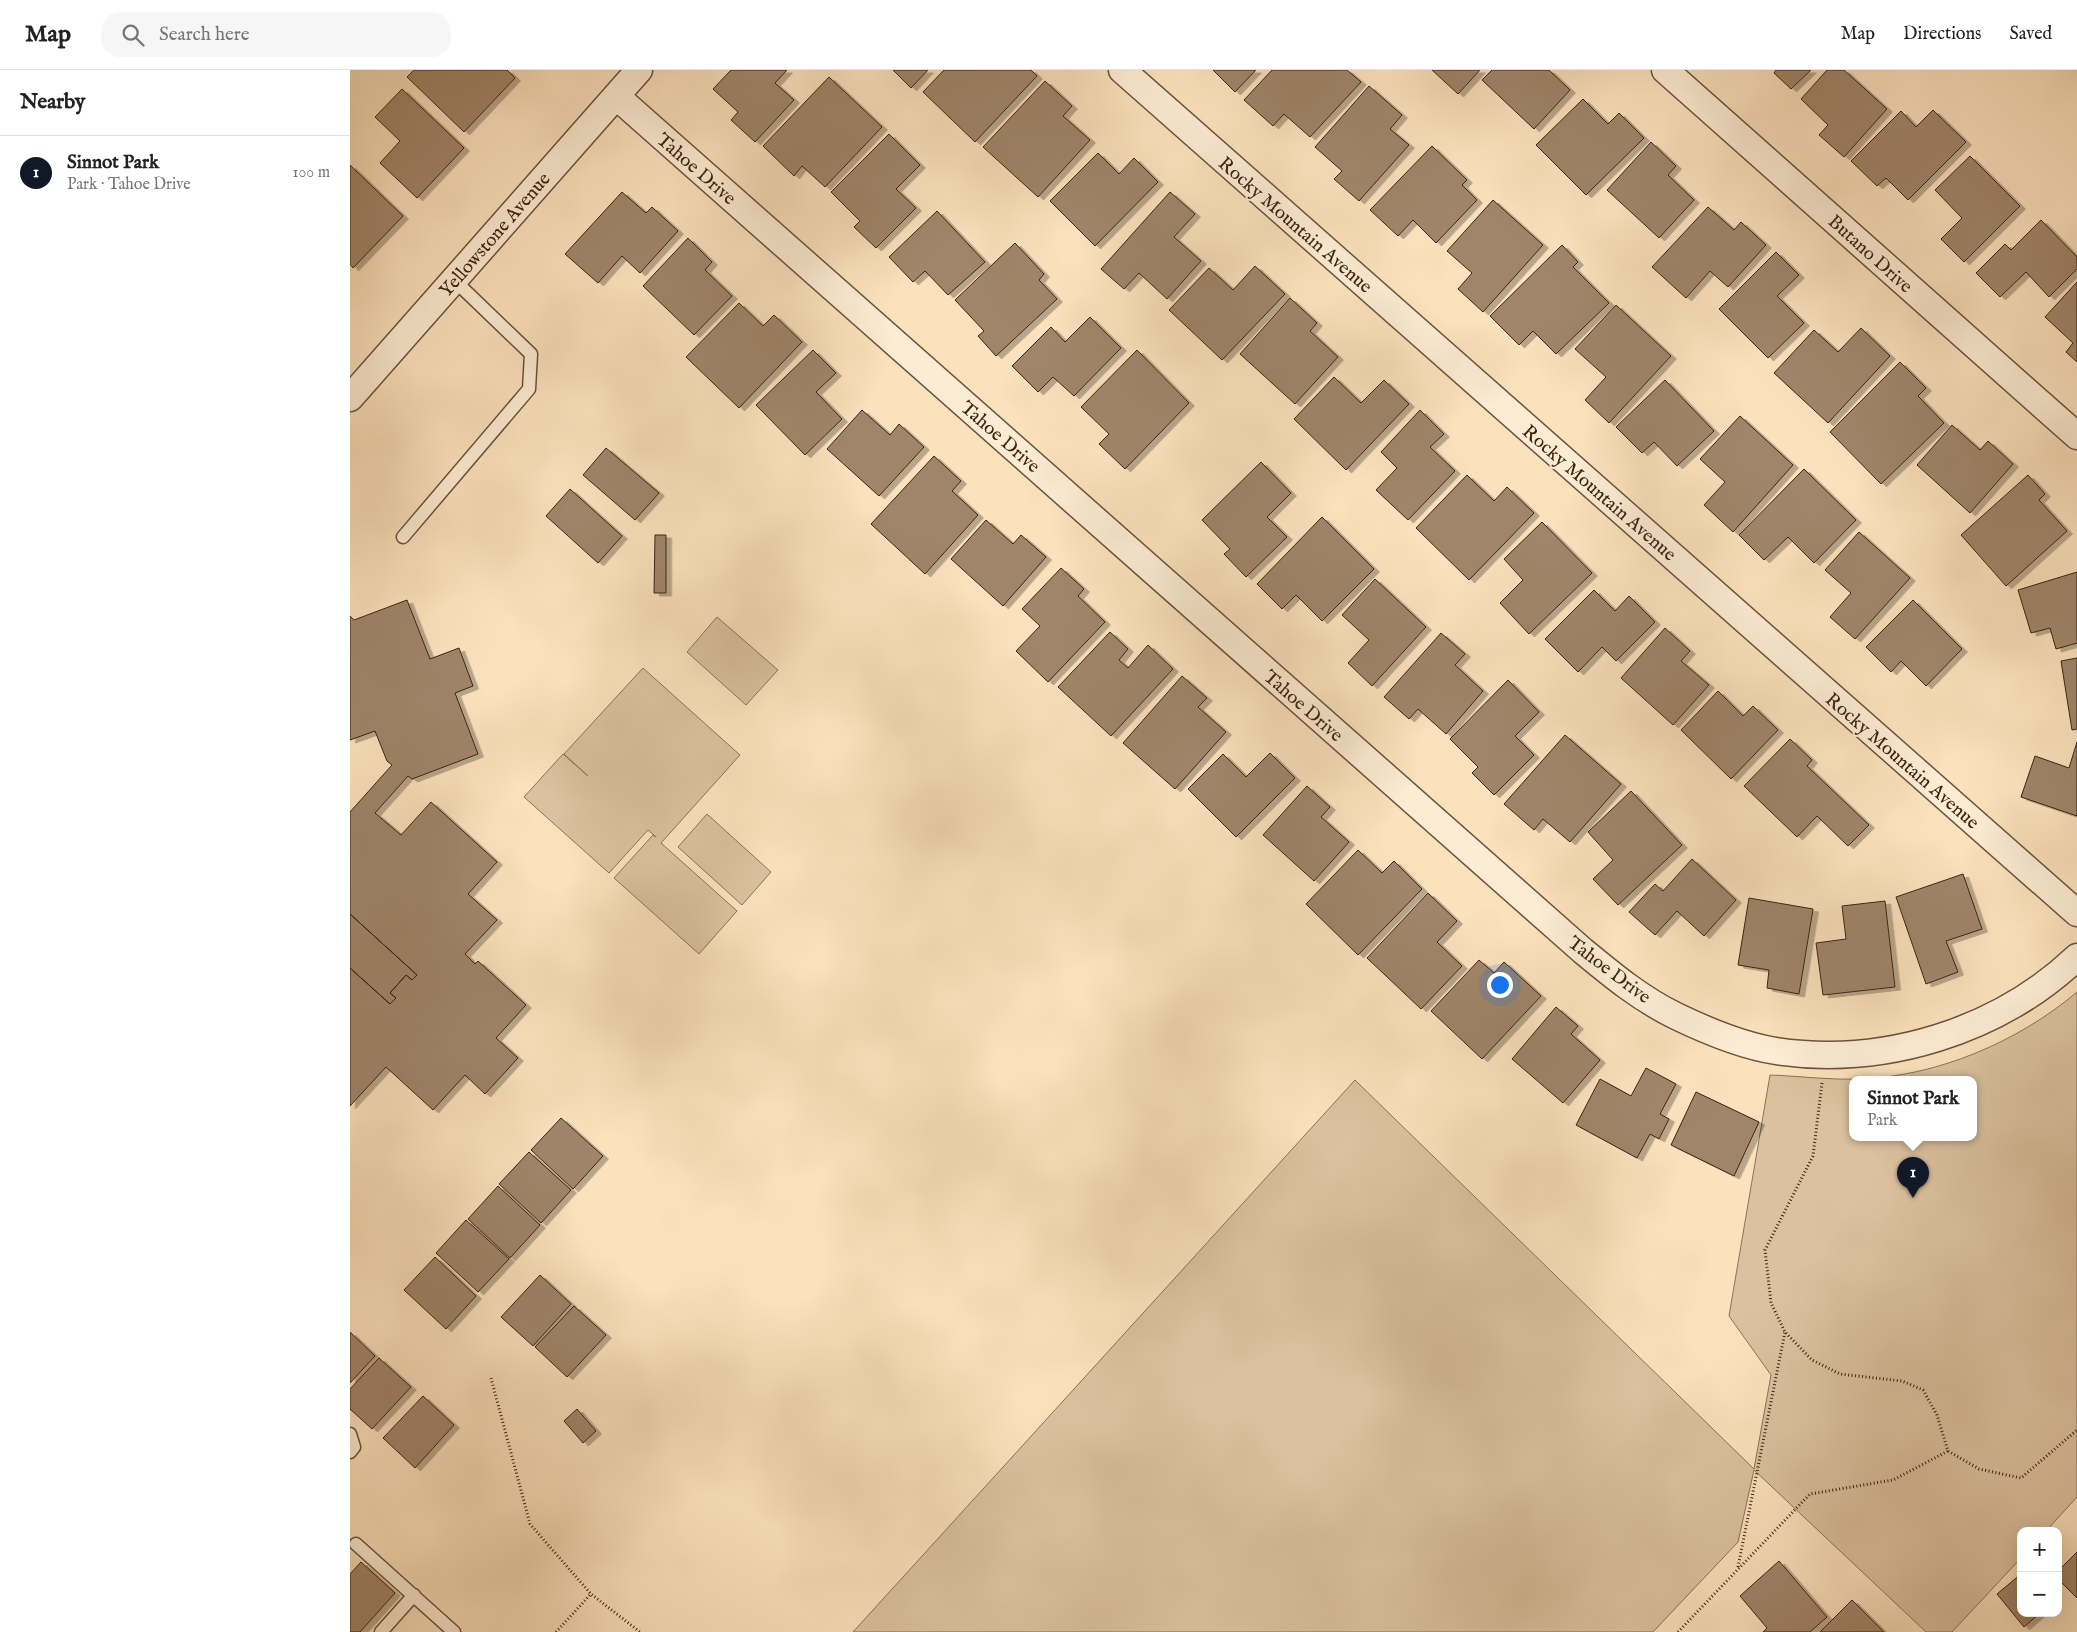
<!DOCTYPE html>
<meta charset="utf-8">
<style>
:root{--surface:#fff;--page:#f6f6f6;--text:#222;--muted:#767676;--line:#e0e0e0;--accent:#111827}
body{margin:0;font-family:"IM FELL English",serif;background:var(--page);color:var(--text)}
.controls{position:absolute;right:15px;bottom:15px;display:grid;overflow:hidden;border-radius:10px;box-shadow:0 5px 20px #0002}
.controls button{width:45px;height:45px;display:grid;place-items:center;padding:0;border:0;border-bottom:1px solid var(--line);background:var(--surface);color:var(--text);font:25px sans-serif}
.you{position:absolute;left:1149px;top:914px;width:18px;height:18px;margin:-12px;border:4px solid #fff;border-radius:50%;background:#1a73e8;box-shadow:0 0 0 8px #1a73e833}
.badge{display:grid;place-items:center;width:32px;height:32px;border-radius:50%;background:var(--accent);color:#fff;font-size:16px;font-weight:700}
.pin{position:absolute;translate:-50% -41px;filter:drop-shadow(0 1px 2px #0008)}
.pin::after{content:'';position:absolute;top:26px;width:18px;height:15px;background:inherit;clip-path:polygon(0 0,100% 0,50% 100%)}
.popup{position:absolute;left:1499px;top:1006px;width:128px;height:65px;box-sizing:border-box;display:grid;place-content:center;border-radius:10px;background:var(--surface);filter:drop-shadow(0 1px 4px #0005);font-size:16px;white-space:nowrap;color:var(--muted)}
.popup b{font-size:19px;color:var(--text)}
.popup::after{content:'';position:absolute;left:50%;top:100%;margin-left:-10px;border:10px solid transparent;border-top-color:var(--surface)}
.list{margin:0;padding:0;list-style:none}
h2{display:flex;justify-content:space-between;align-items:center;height:65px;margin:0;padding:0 20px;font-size:21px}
h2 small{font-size:16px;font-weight:400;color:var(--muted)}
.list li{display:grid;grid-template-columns:32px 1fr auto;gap:15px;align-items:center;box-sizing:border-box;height:75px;padding:0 20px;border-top:1px solid var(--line)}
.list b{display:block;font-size:19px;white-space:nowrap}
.list p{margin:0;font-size:16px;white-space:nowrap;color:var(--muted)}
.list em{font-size:16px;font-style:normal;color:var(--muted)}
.icon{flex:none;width:28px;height:28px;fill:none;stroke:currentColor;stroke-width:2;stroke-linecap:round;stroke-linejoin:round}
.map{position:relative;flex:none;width:1727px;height:1562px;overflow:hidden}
header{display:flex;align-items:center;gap:30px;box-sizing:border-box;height:70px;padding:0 25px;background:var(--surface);border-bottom:1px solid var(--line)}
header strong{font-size:24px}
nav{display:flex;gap:28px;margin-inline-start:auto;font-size:18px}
.search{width:350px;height:45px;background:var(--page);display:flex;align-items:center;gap:12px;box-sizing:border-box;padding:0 18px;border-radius:20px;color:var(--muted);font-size:19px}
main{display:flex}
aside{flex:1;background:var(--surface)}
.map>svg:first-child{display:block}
.green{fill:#dbc19f;stroke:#8c7259;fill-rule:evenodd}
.building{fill:#a0856b;stroke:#3d2213;filter:url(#shadow)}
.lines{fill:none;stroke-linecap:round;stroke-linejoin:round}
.lane-casing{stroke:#6c523d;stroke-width:15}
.street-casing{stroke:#6c523d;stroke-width:29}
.path{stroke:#3d2213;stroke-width:3;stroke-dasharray:1 2.5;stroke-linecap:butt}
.lane{stroke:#fcecd3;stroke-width:12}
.street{stroke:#fcecd3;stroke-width:26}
.labels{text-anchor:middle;stroke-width:4;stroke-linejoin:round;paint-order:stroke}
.street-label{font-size:19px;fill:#3d2213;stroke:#fcecd3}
</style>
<header>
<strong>Map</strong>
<div class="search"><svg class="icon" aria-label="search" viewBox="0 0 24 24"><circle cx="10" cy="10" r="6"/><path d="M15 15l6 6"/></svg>Search here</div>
<nav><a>Map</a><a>Directions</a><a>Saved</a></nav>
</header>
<main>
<aside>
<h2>Nearby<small></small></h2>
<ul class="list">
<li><span class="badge">1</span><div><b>Sinnot Park</b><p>Park · Tahoe Drive</p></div><em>100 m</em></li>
</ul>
</aside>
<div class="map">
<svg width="1727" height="1562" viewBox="0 0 1727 1562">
<defs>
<filter id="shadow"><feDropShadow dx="5.5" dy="3" stdDeviation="0" flood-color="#0004"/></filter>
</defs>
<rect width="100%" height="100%" fill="#fbe1bc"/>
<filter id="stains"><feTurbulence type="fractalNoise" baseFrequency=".004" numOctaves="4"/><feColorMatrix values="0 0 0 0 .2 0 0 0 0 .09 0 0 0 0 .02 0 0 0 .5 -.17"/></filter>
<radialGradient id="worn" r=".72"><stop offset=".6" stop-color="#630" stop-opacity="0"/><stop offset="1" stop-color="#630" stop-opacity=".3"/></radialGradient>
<path class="green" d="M367,547L428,600L396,635L337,582Z
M293,598L390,685L311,773L387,841L349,884L264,808L303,765L306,767L298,760L259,803L174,727L213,684L238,706L214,684Z
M357,744L421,802L392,835L328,777Z
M1727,922V1427L1696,1461H1671V1488L1602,1562H1576L1404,1400L1388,1472L1303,1562H503L1005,1010L1404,1399L1421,1305L1379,1246L1420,1005C1449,1006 1479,1010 1508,1009C1586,1007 1668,972 1727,922ZM1503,1009H1623V1067H1503Z"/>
<path class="building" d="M64,0H157L165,8L114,62L57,7Z
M381,0H437L425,13L444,30L405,72L381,50L388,42L363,19Z
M543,0H578L561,18Z
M594,0H681L687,6L625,72L573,22Z
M863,0H906L885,22Z
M922,0H997L1011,12L960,67L934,44L923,56L894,30Z
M1082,0H1130L1108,24Z
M1142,0H1199L1220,20L1184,59L1132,10Z
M1426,0H1461L1441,19L1424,3Z
M1477,0H1494L1537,39L1494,87L1469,65L1478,55L1451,29Z
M479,7L532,57L475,117L452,96L444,106L413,76Z
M695,11L722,36L713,46L740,70L688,127L633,77Z
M1019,16L1052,45L1040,59L1059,75L1009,131L984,109L992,101L965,77Z
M52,19L114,78L67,128L30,93L50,71L25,47Z
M1233,29L1258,54L1269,43L1294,68L1236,125L1186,75Z
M1583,40L1616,72L1558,130L1536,108L1527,116L1501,91L1551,41L1566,57Z
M539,64L570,95L546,119L566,138L526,178L504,157L510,151L481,122Z
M1301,72L1326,96L1318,105L1344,130L1309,168L1257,120Z
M1082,76L1117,110L1112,115L1127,130L1086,173L1063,150L1048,166L1020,140Z
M748,83L769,104L784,88L808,112L745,176L700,131Z
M1620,86L1670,136L1614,192L1591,169L1612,148L1585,120Z
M0,95L53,146L3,198L0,194Z
M272,122L296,143L302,137L328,161L290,203L272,186L248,213L215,184Z
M820,122L845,144L824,167L851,191L817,229L789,203L774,219L751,199Z
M1143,130L1193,175L1133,242L1108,219L1122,203L1097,181Z
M1358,137L1384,160L1391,152L1416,175L1378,217L1360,201L1336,228L1302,197Z
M587,141L635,192L598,225L575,201L563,212L539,187Z
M1691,150L1727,187V199L1699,227L1676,202L1650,227L1626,203L1655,174L1661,180Z
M338,168L362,192L355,200L382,226L344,265L293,216Z
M665,173L694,204L689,210L707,229L646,286L628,266L634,261L605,230Z
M1212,175L1228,192L1223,197L1259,233L1206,284L1183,261L1169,275L1140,246Z
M1426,182L1449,205L1427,226L1454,253L1418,288L1369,239Z
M905,196L935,224L872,290L819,240L859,198L883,220Z
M1727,212V292L1716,282L1723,273L1695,247Z
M940,228L967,253L960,261L988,287L945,334L890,284Z
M389,233L413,256L424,245L452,272L389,338L336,287Z
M1266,235L1321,286L1259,353L1235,330L1256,307L1225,279Z
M740,247L771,278L724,326L703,307L688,322L662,296L701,257L715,272Z
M1511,258L1540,286L1478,353L1424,303L1464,260L1488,282Z
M463,280L486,303L466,322L492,349L455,385L406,335Z
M787,280L839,333L775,399L749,374L759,364L731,337Z
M1550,292L1576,318L1568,326L1594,353L1531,414L1480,362Z
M984,307L1011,333L1034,310L1059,334L996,400L944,349Z
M1315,310L1364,361L1327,396L1304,372L1292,383L1266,357Z
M512,340L540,365L549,354L574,377L529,426L477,379Z
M1070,340L1094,364L1080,377L1105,401L1058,450L1026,420L1047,398L1031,382Z
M1390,346L1443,395L1383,462L1354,435L1375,412L1350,389Z
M1602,355L1630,380L1638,371L1663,394L1620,443L1567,395Z
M256,378L309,423L285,450L233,405Z
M584,386L611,411L602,421L628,445L575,504L521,454Z
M911,392L941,423L917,447L937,467L896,507L874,484L880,479L852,450Z
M1454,399L1506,450L1464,493L1438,467L1414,490L1389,465Z
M1117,405L1144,431L1157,417L1184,443L1119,510L1066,458Z
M1678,405L1695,424L1689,430L1717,461L1656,516L1611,465Z
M220,419L272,466L248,493L196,446Z
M972,447L1024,499L972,551L946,525L932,539L907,514Z
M636,450L663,474L671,465L696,487L653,536L601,489Z
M1192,452L1242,503L1179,564L1150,533L1173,510L1154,489Z
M1509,462L1560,508L1505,569L1480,547L1501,523L1475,500Z
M305,465H316V523H304Z
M711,498L734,519L728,526L755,552L698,612L666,581L690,556L672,539Z
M1727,502V573L1706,579L1700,558L1681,563L1668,520Z
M1025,509L1076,557L1022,616L998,593L1019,570L992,545Z
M1244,520L1265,541L1279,526L1305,552L1266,591L1252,577L1228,602L1195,569Z
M57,530L80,589L109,578L123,616L105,623L128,684L62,709L58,706L25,743L51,765L81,732L147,792L118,824L147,850L115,884L125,894L128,891L176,935L146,968L168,988L135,1024L115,1005L83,1040L36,997L0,1036V898L40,934L46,928L40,923L56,905L62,910L67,905L0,844V742L42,695L37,691L25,661L0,670V546L4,550Z
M1563,530L1612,579L1576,616L1551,591L1541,602L1516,577Z
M1315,558L1340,581L1331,591L1359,615L1323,655L1271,608Z
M760,562L778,579L769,590L778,598L798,575L823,599L761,666L708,617Z
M1091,563L1115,584L1105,595L1133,621L1096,664L1068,639L1059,649L1034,627Z
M1727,588V659L1722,660L1711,591Z
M832,606L857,628L848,637L876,662L825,719L773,673Z
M1158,610L1189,642L1165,666L1184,685L1144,725L1122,703L1128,697L1100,669Z
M1368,621L1393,646L1403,636L1428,660L1381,709L1331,660Z
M1215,665L1271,714L1220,772L1193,749L1184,760L1154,734Z
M1440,669L1462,690L1457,696L1519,755L1498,776L1467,746L1447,767L1394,716Z
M1727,672V746L1671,727L1685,686L1719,698Z
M920,683L945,708L886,767L838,719L873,684L896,707Z
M957,716L980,737L971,747L999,772L964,811L913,765Z
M1281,721L1332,775L1268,835L1243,809L1263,790L1238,762Z
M1008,780L1032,803L1044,791L1072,819L1008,885L956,834Z
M1342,789L1386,830L1354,866L1327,841L1305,865L1279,842L1305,814L1313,821Z
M1613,804L1632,859L1596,871L1608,902L1576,914L1546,827Z
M1078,823L1107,851L1087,872L1112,896L1071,939L1017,888Z
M1399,828L1463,839L1449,924L1417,918L1419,900L1388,895Z
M1535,831L1545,917L1473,925L1466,873L1496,869L1492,836Z
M0,844L67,905L62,910L56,905L40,923L46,928L40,934L0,898Z
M1129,890L1144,903L1154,892L1191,926L1132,989L1081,941Z
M1206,937L1228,956L1221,964L1250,990L1213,1033L1162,989Z
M1296,998L1326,1014L1310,1044L1319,1049L1309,1069L1300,1064L1287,1088L1226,1055L1250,1009L1281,1026Z
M1346,1022L1409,1052L1384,1106L1321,1075Z
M211,1048L253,1086L223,1119L181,1080Z
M179,1082L221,1120L191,1153L149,1114Z
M148,1116L190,1155L160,1188L118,1149Z
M116,1150L159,1189L128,1222L86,1183Z
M85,1187L126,1226L96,1259L54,1220Z
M190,1205L221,1234L183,1276L151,1247Z
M224,1236L256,1265L217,1307L185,1277Z
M0,1262L25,1286L0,1313Z
M29,1288L61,1317L22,1359L0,1339V1319Z
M73,1326L104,1355L65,1398L33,1368Z
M227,1339L246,1361L233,1373L214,1351Z
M1727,1482V1528L1708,1509V1501Z
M1429,1491L1477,1547L1460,1562H1413L1417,1558L1390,1526Z
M11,1492L45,1523L10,1562H0V1504Z
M1671,1504V1543H1690L1674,1557L1647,1524Z
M1502,1530L1534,1562H1470Z"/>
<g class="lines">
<defs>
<path id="lane" d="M53,467L179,319L181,284L104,210
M0,1364L4,1377L0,1382
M6,1474L104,1562
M31,1562L64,1525"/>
<path id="street" d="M772,0L1727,843
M1315,0L1727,366
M266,26L1233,881C1262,905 1291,929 1326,946C1355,960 1394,976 1426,981C1533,997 1648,962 1727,887
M0,328L289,0"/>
</defs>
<use href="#lane" class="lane-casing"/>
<use href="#street" class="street-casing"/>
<path class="path" d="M1472,1013L1463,1086L1415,1180L1421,1233L1435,1262L1462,1290L1490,1304L1552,1311L1573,1320L1587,1345L1598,1381L1629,1399L1671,1408L1727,1360
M141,1308L180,1454L241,1524L290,1562
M1388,1497L1435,1262
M206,1562L241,1524
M1328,1562L1460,1424L1543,1410L1598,1381"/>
<use href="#lane" class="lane"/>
<use href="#street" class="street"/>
</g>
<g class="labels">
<g class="street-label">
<text transform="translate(347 98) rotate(41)" y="7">Tahoe Drive</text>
<text transform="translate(946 154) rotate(41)" y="7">Rocky Mountain Avenue</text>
<text transform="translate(144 164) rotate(-49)" y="7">Yellowstone Avenue</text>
<text transform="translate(1521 183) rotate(42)" y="7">Butano Drive</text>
<text transform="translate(651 366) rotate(41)" y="7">Tahoe Drive</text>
<text transform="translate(1250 422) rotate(41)" y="7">Rocky Mountain Avenue</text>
<text transform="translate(954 635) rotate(41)" y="7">Tahoe Drive</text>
<text transform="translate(1553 690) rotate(41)" y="7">Rocky Mountain Avenue</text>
<text transform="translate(1260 899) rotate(37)" y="7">Tahoe Drive</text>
</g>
</g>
<rect width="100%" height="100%" filter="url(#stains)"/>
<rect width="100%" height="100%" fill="url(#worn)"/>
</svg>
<div class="controls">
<button>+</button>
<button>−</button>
</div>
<div class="you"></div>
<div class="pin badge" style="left:1563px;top:1128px">1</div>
<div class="popup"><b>Sinnot Park</b>Park</div>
</div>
</main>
